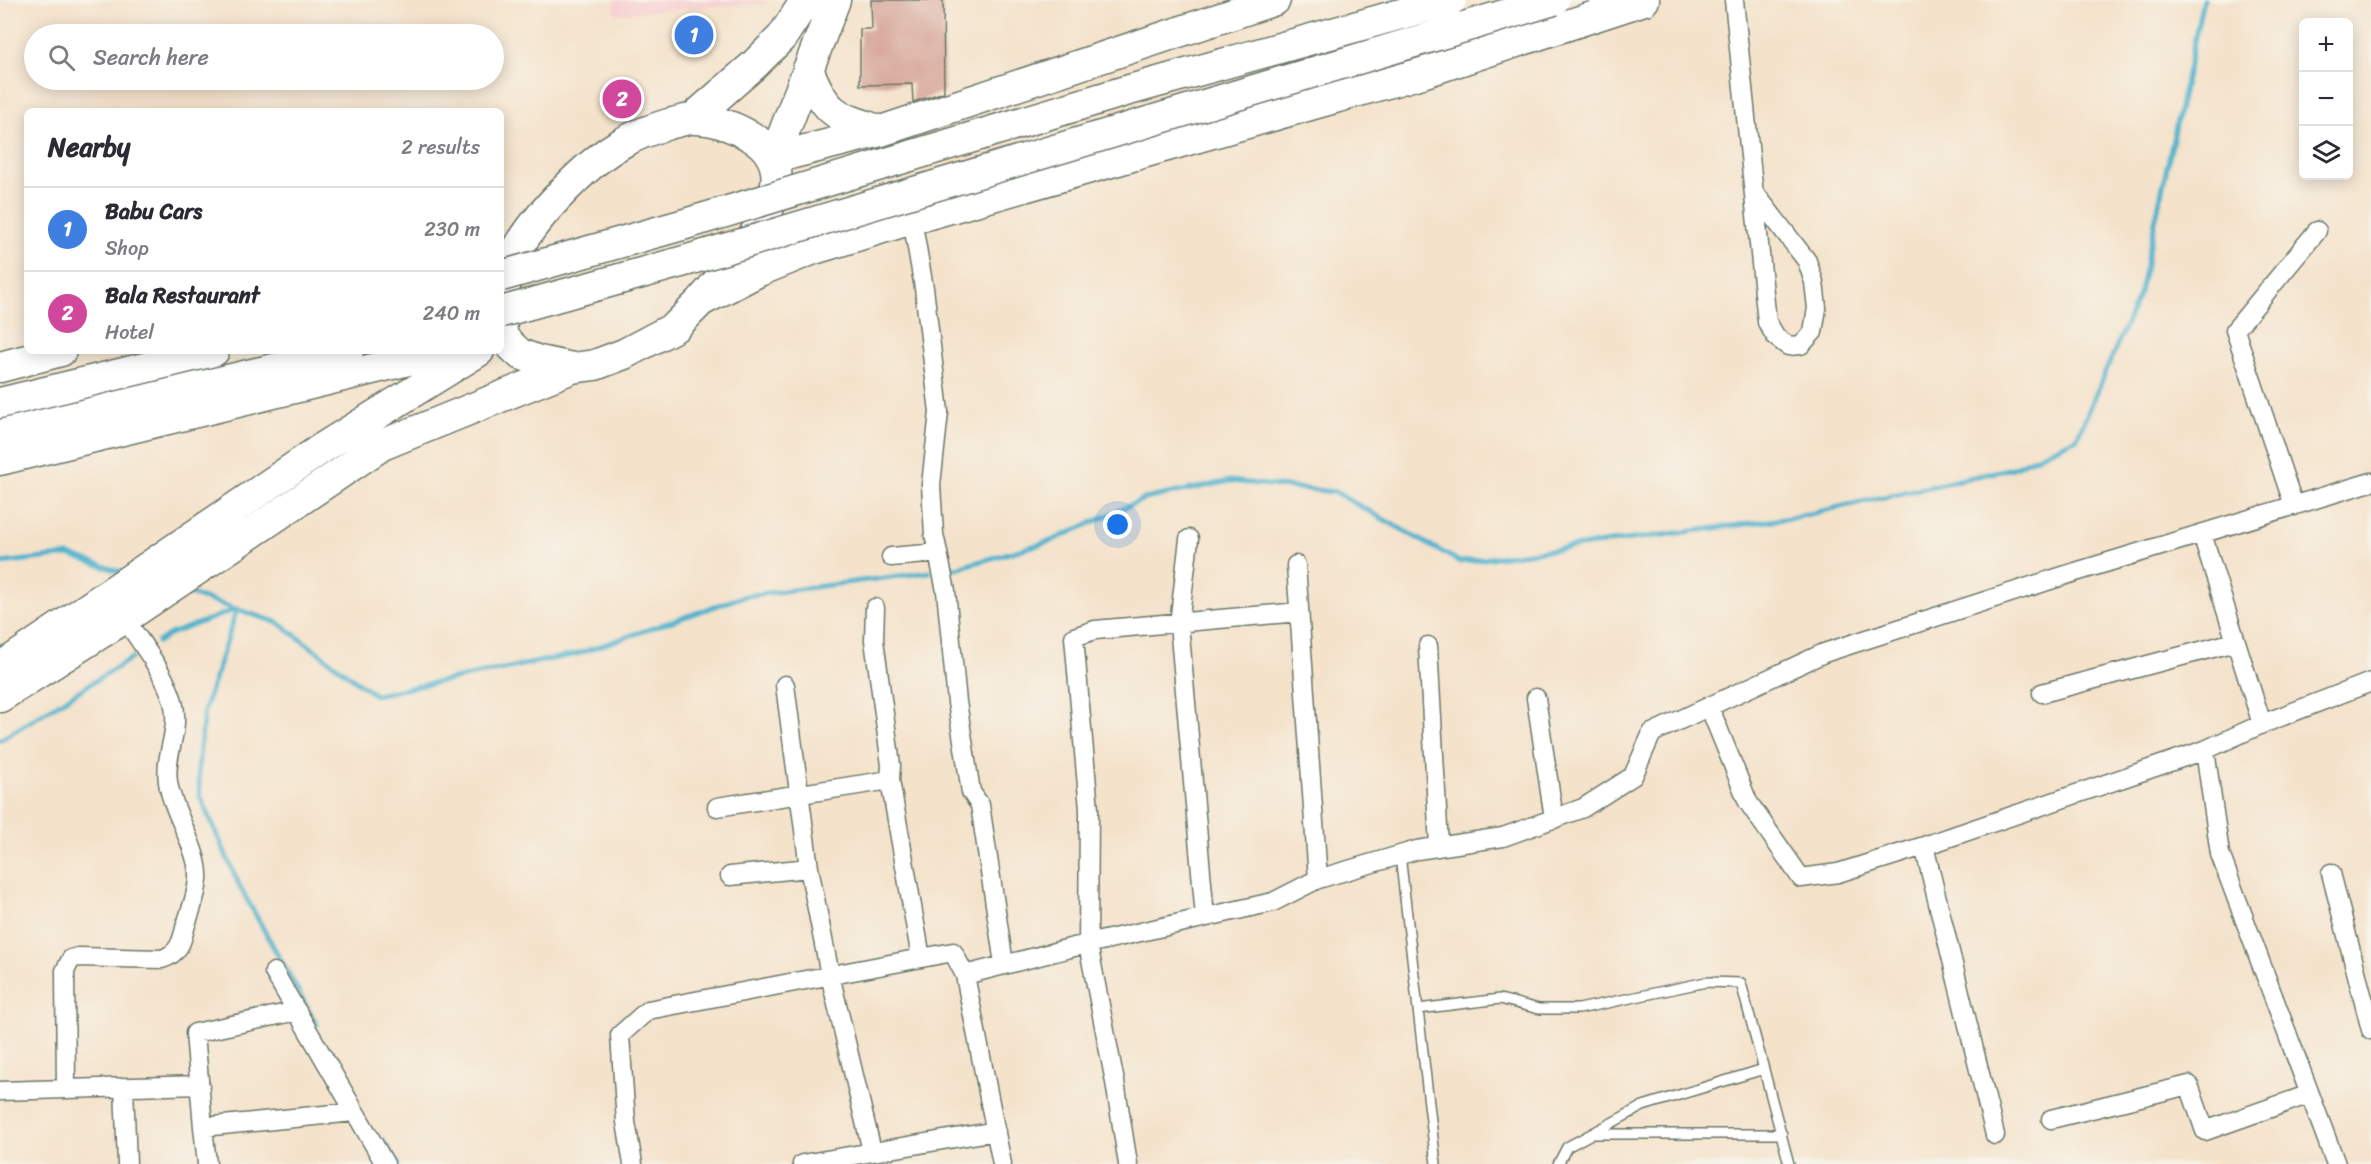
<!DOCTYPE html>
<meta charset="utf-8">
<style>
:root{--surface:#fff;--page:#f2f2f3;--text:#2b2b33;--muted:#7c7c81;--line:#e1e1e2;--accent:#111827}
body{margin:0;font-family:Sriracha,sans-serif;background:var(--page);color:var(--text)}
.controls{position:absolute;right:18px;top:18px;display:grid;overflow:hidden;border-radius:9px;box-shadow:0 3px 15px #0003}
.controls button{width:54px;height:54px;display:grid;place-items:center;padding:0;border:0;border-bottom:2px solid var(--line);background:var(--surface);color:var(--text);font:30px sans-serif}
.you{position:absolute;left:1118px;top:525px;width:21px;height:21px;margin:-15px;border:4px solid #fff;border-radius:50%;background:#1a73e8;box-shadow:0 0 0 9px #1a73e833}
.badge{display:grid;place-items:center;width:39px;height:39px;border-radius:50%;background:var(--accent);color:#fff;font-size:20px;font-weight:700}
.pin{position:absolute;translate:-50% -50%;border:3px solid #fff;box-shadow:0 2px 6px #0006}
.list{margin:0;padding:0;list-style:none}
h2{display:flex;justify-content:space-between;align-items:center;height:78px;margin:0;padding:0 24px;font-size:26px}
h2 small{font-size:20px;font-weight:400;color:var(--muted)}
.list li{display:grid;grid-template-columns:39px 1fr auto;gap:18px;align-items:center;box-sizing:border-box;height:84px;padding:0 24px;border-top:2px solid var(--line)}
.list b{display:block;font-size:22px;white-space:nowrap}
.list p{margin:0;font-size:20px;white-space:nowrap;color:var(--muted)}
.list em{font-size:20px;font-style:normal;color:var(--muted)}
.icon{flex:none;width:33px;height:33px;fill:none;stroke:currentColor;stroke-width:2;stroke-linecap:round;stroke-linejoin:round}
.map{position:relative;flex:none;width:2371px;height:1164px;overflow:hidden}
.search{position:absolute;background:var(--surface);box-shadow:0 3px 15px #0003;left:24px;top:24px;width:480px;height:66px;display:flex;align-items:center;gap:15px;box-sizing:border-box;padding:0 21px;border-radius:33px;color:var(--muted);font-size:22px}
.panel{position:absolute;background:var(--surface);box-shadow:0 3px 15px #0003;left:24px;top:108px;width:480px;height:246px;border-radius:9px}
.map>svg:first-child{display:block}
.built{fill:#f7cfd0}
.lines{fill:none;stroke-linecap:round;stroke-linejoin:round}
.stream{stroke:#4fb2cd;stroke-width:5}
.building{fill:#d4a294}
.service-casing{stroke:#6a7768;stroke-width:12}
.minor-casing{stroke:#6a7768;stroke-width:21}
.trunk-casing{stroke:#6a7768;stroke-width:33}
.service{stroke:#fff;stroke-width:9}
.minor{stroke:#fff;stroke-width:18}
.trunk{stroke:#fff;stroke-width:30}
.trunk-bridge-casing{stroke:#6a7768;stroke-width:33;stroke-linecap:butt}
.trunk-bridge{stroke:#fff;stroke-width:30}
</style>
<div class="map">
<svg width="2371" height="1164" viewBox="0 0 2371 1164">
<rect width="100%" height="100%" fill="#f7f3e8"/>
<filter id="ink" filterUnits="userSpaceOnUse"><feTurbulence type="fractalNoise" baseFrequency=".0167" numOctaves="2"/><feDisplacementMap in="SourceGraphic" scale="12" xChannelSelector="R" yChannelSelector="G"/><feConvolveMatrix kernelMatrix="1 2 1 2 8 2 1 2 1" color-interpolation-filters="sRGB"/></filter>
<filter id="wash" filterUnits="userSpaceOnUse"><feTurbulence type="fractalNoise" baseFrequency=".008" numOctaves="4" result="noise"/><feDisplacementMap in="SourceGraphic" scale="24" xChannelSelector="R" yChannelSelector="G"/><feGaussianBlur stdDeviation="1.35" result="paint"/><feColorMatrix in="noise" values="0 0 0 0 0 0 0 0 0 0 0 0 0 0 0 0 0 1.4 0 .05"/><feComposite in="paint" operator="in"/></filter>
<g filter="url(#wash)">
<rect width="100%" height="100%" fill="#f4e2ca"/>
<path class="built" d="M614,0H769L768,3L615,14Z"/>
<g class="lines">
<path class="stream" d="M0,563L69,555L121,572
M950,570L1051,541L1144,499L1230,481L1335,492L1460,562L1791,518L2013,468L2077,438L2140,292L2203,0
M184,592L279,623L375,695L577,654L745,596L930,572
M237,609L204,711L198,768L200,796L240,887L317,1025
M158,642L170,634L237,609
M0,740L132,658
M382,1140L398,1164"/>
</g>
<g id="blocks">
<path class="building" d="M871,0H943L944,92L913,102L912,84L860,85V29H872Z"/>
</g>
</g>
<g filter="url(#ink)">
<use href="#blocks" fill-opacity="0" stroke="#6a7768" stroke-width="1.5"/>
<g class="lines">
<defs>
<path id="service" d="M1400,855L1436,1164
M1418,1009L1500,999L1539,1009H1579L1706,982L1741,983L1789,1164
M1592,1134H1782
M1558,1164L1567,1147L1643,1106L1764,1069"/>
<path id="minor" d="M1734,0L1767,322L1776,337L1788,346L1801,345L1813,332L1817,308L1814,282L1807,261L1754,192
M912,219L924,288L939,412L931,485L934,534L946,591L957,702L971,792L980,805L1004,964
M2294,506L2235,330L2317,231
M2202,534L2262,724
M1189,539L1179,624L1205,917
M891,557L938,553
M1296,565L1318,879
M875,608L874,640L891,765L890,780L921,958
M1428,646L1439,846
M785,685L809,868L830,975L872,1151
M2042,693L2235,642
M1536,698L1554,819
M1709,706L1748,802L1801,878L1838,873L1924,846L2205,750
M717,807L890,780
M1924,846L1995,1135
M2331,873L2371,1030
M730,876L809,868
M274,972L385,1164
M965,975L1002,1164
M124,1087L127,1164
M66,1089L65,971L71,959L78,957L162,959C178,954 182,942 185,928C190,912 197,895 198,879C200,850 172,812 168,782C164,753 181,731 173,701C164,671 141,644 124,617
M0,1091L200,1085
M2051,1119L2189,1085L2205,1131L2310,1094
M203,1127L195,1033L297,1011
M207,1164L203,1127L354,1112
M633,1164L626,1122L620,1035L648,1010L953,952L965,975L1074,947L1273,902L1318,879L1417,850L1503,837L1583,808L1633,776L1652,733L1824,653L2069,574L2371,482
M802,1164L996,1131
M1128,1164L1115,1082L1088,944L1089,809L1074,637L1095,630L1299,612
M2336,1164L2220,854L2205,750L2262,724L2371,682"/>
<path id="trunk" d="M808,69C827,116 835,115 881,131
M693,118L754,65L782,37L806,0
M774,158L881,131L1275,0
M774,158L835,0
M701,301C728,269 769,227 776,184C779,164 768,145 750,136C734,127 713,119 694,119C688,118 679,122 672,123C655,128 637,134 622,143C586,163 523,227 510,266C502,290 501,312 502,337L520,354L539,361L572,368L595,365L624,354L675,327L701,301L759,271L811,250L912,219L1422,73L1644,0
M0,367L61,351
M0,403L214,351
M0,435L348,351
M0,460L446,351
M0,668L324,447L479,351
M0,697L137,610L382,445L572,368"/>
</defs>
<use href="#service" class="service-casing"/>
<use href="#minor" class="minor-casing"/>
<use href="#trunk" class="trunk-casing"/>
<use href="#service" class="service"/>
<use href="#minor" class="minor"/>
<use href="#trunk" class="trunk"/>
<defs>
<path id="trunk-bridge" d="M501,276L682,225L1122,92L1451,0
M501,312L688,260L1554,0"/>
</defs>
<use href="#trunk-bridge" class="trunk-bridge-casing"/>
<use href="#trunk-bridge" class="trunk-bridge"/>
</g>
</g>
</svg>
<div class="controls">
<button>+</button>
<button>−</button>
<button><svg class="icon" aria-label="layers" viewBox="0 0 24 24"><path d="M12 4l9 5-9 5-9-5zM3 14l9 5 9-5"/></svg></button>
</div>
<div class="you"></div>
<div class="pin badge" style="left:694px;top:35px;background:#3f7fe0">1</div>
<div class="pin badge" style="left:622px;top:99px;background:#d1479c">2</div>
<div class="search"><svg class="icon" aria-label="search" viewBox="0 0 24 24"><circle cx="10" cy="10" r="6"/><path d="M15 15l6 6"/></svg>Search here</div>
<section class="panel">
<h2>Nearby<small>2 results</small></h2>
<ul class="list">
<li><span class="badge" style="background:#3f7fe0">1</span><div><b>Babu Cars</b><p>Shop</p></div><em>230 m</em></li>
<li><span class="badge" style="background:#d1479c">2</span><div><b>Bala Restaurant</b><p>Hotel</p></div><em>240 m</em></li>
</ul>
</section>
</div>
